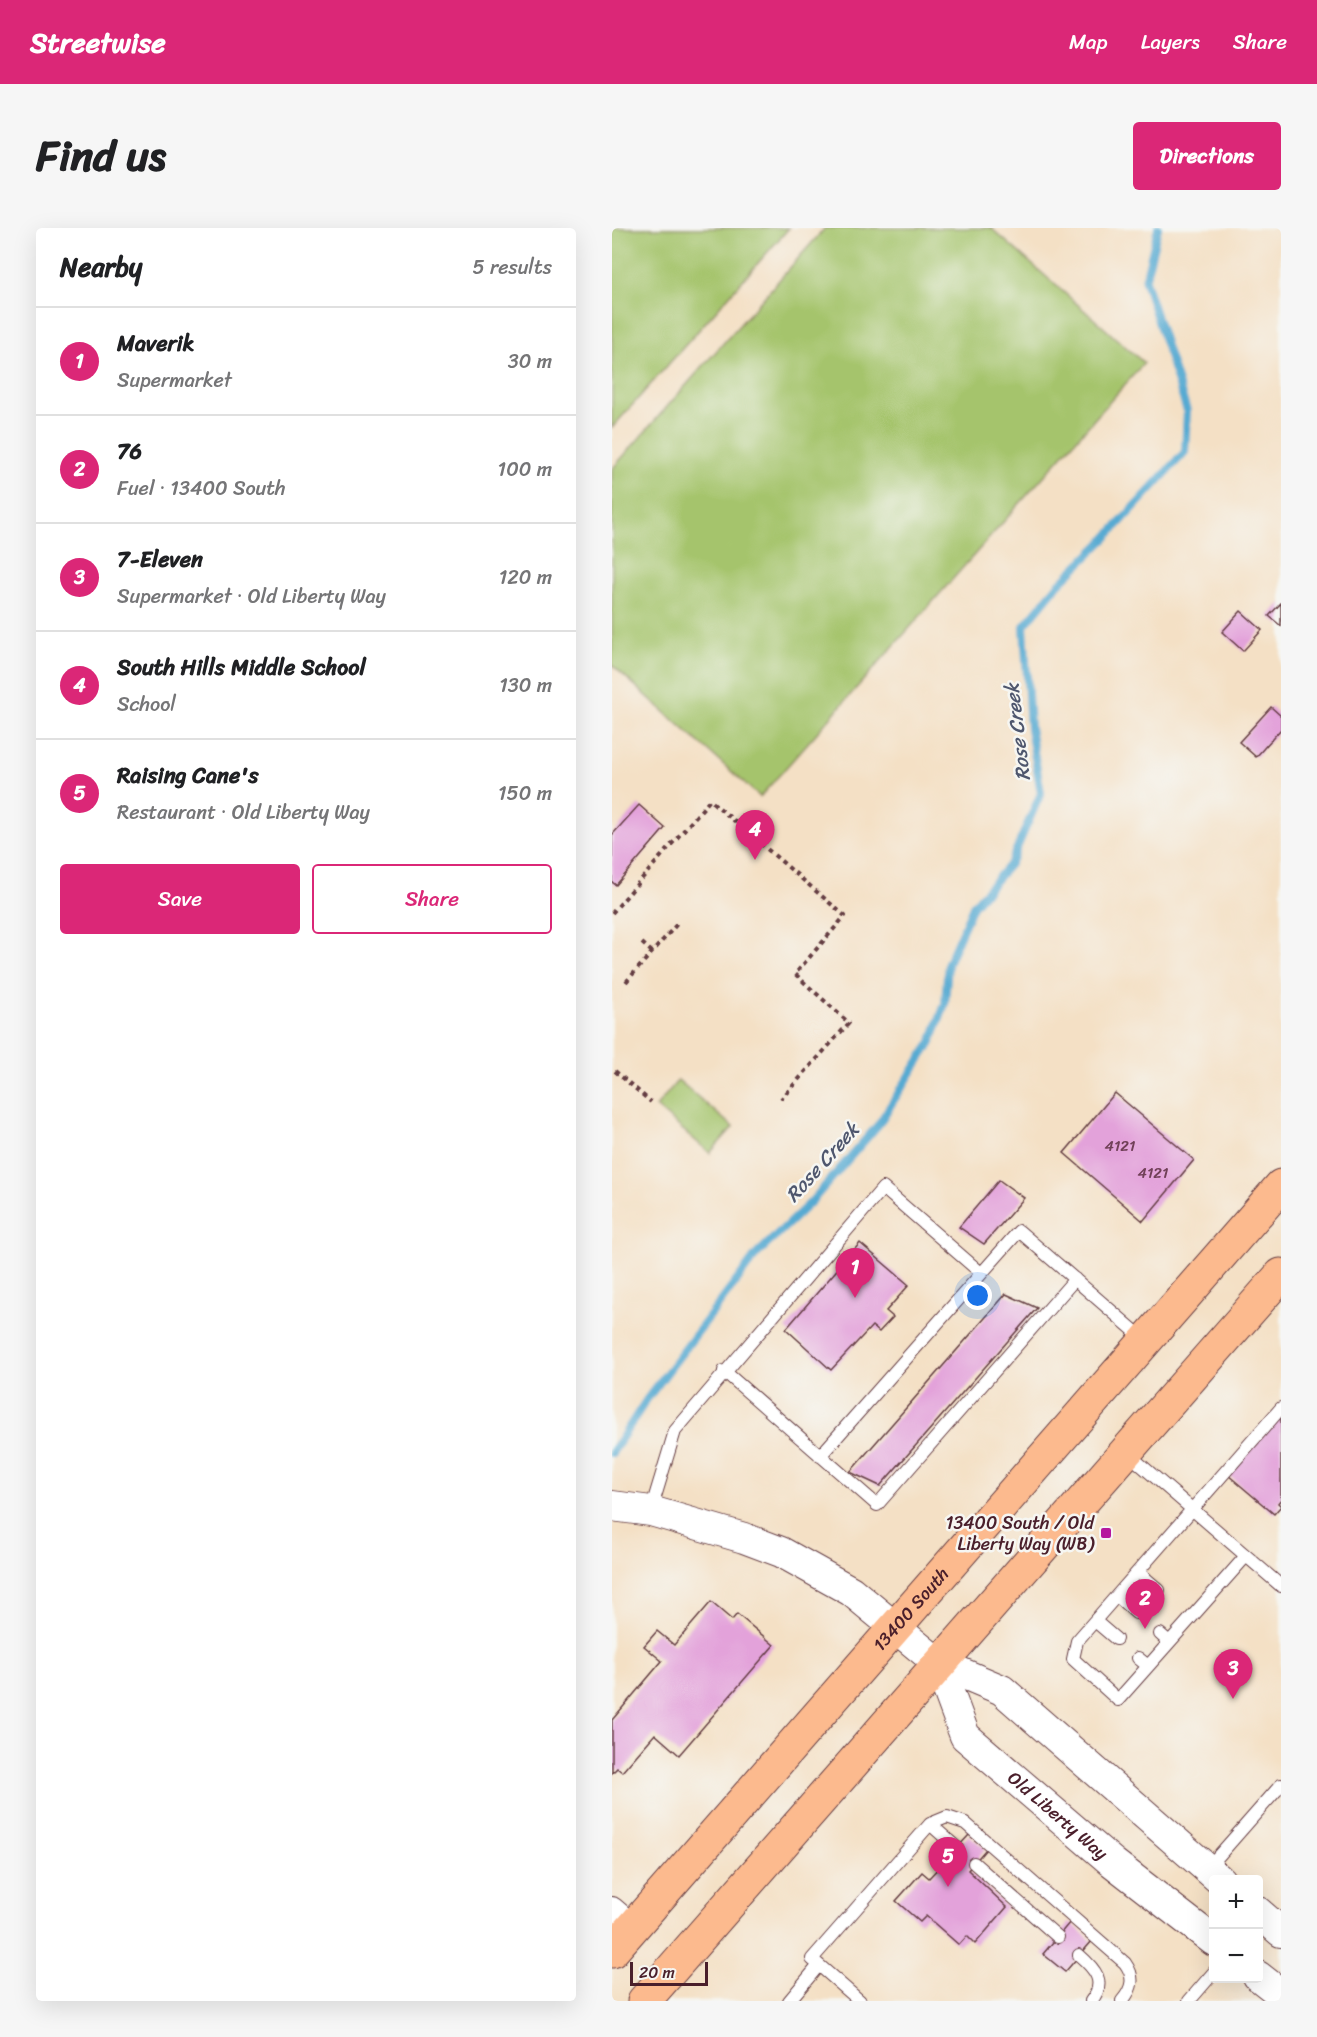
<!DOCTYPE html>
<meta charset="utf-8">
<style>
:root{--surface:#fff;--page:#f6f6f6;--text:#202124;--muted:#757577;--line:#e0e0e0;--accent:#db2777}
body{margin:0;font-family:Sriracha,sans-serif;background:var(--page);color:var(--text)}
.controls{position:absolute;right:18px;bottom:18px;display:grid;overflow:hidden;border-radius:6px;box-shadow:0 6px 24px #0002}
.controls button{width:54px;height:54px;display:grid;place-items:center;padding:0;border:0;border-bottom:2px solid var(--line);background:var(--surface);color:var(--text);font:30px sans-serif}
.scale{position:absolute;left:18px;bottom:15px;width:78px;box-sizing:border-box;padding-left:6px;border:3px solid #4a1f2b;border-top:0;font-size:16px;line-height:21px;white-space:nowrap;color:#4a1f2b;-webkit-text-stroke:4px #f6f6f2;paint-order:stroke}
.you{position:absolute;left:366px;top:1068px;width:21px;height:21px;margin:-15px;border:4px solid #fff;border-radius:50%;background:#1a73e8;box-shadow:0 0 0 9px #1a73e833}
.badge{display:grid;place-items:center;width:39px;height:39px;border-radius:50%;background:var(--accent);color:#fff;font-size:20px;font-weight:700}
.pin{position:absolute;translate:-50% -50px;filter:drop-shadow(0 2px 3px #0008)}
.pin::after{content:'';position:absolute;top:32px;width:21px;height:18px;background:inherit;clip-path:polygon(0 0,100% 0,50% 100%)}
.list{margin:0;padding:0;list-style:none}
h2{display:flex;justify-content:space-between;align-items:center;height:78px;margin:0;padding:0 24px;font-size:26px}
h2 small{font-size:20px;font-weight:400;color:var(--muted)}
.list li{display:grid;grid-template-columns:39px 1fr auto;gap:18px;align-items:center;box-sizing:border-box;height:108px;padding:0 24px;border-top:2px solid var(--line)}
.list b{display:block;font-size:22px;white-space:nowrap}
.list p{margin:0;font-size:20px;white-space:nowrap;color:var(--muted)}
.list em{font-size:20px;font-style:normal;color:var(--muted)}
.actions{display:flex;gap:12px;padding:18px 24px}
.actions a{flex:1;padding:14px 0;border:2px solid var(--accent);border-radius:6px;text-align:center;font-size:21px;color:var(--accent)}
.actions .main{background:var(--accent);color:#fff}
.map{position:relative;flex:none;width:669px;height:1773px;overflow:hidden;border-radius:6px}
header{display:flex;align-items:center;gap:36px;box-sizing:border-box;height:84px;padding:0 30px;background:var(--accent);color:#fff}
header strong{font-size:28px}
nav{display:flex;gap:33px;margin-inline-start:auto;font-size:21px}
.intro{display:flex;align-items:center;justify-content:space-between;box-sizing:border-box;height:144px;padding:0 36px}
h1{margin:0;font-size:42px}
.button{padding:15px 27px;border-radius:6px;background:var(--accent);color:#fff;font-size:21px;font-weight:700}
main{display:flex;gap:36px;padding:0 36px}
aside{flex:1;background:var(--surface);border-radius:6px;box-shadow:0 6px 24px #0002}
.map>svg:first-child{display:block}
.green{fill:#a5c46c;stroke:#78724c;stroke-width:1.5}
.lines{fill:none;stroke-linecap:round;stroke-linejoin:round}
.stream{stroke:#57aad2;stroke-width:8}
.building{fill:#e3a2da}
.service-casing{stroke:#643c42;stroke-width:14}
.minor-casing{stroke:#643c42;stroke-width:26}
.tertiary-casing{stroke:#643c42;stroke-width:32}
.primary-casing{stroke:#643c42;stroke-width:35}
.path{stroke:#643c42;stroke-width:4;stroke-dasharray:4.5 4.5;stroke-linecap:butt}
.service{stroke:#fff;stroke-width:12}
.minor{stroke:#fff;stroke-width:24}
.tertiary{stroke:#fff;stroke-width:30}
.primary{stroke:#fcba8e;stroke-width:33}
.poi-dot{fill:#b5179e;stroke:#f6f6f2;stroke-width:2}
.labels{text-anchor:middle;stroke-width:5;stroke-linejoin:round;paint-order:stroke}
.number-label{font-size:15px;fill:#704057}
.poi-label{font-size:18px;fill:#4a1f2b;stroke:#f6f6f2;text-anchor:end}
.street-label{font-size:18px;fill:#4a1f2b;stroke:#f6f6f2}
.water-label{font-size:20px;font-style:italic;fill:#4f576e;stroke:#f6f6f2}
</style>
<header>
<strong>Streetwise</strong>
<nav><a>Map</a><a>Layers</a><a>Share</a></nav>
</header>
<div class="intro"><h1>Find us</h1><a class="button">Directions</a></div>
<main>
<aside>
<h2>Nearby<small>5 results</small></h2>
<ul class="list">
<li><span class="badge">1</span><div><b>Maverik</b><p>Supermarket</p></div><em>30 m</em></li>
<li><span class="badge">2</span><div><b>76</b><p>Fuel · 13400 South</p></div><em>100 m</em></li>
<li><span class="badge">3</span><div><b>7-Eleven</b><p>Supermarket · Old Liberty Way</p></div><em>120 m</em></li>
<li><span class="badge">4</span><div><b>South Hills Middle School</b><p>School</p></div><em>130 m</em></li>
<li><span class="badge">5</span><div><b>Raising Cane's</b><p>Restaurant · Old Liberty Way</p></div><em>150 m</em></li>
</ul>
<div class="actions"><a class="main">Save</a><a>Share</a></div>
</aside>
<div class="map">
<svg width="669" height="1773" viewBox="0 0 669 1773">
<rect width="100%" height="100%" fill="#f6f6f2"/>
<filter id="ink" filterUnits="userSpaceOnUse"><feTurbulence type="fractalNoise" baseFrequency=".0167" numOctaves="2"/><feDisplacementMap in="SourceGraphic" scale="12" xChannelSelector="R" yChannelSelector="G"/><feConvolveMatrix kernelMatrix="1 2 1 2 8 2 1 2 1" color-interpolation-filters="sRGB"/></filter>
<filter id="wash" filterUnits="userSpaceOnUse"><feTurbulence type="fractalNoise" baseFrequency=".008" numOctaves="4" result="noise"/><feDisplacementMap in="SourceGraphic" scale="24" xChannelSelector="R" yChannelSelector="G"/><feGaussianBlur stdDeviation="1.35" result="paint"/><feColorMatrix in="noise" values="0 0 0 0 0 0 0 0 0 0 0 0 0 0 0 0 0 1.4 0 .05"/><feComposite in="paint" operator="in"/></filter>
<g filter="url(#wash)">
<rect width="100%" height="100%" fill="#f4e0c5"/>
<path class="green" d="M0,0H177L0,200Z
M213,0H379L532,135L148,569L0,437V241Z
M66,852L121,899L98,925L44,879Z"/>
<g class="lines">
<path class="stream" d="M0,1225L35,1171L144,1027L199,974L266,897L319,814L333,776L336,735L361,678L398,636L429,565L418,500L412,398L446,357L493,311L573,224L575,183L533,53L546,0"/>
</g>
<g id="blocks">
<path class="building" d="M669,375V398L657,388Z
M629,383L650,402L631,423L610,404Z
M659,479L669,488V501L644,529L627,514Z
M27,577L53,600L4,657L0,654V607Z
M503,865L582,932L531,993L452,925Z
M387,952L412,970L372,1016L347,999Z
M248,1015L297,1057L274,1083L281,1089L267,1104L260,1098L219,1142L174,1101Z
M394,1066L425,1080L268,1258L238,1244Z
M669,1188V1271L666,1275L669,1278L662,1286L616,1247Z
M99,1374L120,1392L125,1386L162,1417L67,1527L43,1506L10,1544L5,1540L0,1545V1492L50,1433L32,1418L45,1403L62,1417Z
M357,1607L374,1621L356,1642L395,1679L363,1716L355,1708L347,1717L314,1688L308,1694L284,1673L310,1644L317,1650Z
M458,1694L480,1713L453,1744L431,1726Z"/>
</g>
</g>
<g filter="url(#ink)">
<use href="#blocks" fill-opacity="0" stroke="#643c42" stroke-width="1.5"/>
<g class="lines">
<defs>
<path id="service" d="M112,1143L265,1277L463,1051
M514,1224L669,1358
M208,1228L407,1003L533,1112
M39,1282L63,1203L271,960L369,1045
M634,1328L506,1472L461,1431L465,1413L669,1180
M526,1344L547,1362
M505,1368L524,1385
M483,1393L504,1411
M548,1406L557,1414
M526,1430L536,1438
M318,1596L345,1620
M362,1635L446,1709
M595,1641L669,1557
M467,1727C483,1741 495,1754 479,1773
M177,1773L207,1737
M248,1773L200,1731L318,1596L335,1589L353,1595L513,1735C523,1749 521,1760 510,1773
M577,1773L602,1744"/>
<path id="minor" d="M0,1681L21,1699"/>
<g id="tertiary">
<path d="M0,1278L39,1283L132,1310L169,1324L239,1363L326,1435L390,1462L608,1652"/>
<path id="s1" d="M326,1435L353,1508L500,1634L602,1713"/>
<path d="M646,1684L669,1704"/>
<path d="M646,1748L669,1766"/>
</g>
<g id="primary">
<path id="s2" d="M0,1723L669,958"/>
<path d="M32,1773L669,1047"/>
</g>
</defs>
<use href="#service" class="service-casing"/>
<use href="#minor" class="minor-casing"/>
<use href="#tertiary" class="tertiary-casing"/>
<use href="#primary" class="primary-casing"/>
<path class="path" d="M0,685L98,572L233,688L183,746L237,795L169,871
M30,715L40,724
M14,754L65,696
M3,843L39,874"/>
<use href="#service" class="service"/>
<use href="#minor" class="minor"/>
<use href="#tertiary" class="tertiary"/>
<use href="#primary" class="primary"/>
</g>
</g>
<rect class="poi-dot" x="488" y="1299" width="12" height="12" rx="3"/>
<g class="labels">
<g class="number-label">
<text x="508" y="923">4121</text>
<text x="541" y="950">4121</text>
</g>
<g class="poi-label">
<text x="482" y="1301">13400 South / Old<tspan x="482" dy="21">Liberty Way (WB)</tspan></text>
</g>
<g class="street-label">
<text dy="6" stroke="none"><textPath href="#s2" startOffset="454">13400 South</textPath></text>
<text dy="6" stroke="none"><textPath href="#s1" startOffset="200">Old Liberty Way</textPath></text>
</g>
<g class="water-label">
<text transform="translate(405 504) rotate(-97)" y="7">Rose Creek</text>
<text transform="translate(210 934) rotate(-48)" y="7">Rose Creek</text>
</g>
</g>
</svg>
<div class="controls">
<button>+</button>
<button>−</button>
</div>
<div class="scale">20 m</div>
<div class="you"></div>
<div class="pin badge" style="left:243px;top:1070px">1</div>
<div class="pin badge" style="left:533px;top:1401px">2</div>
<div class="pin badge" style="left:621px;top:1471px">3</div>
<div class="pin badge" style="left:143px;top:632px">4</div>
<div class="pin badge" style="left:336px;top:1659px">5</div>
</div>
</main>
